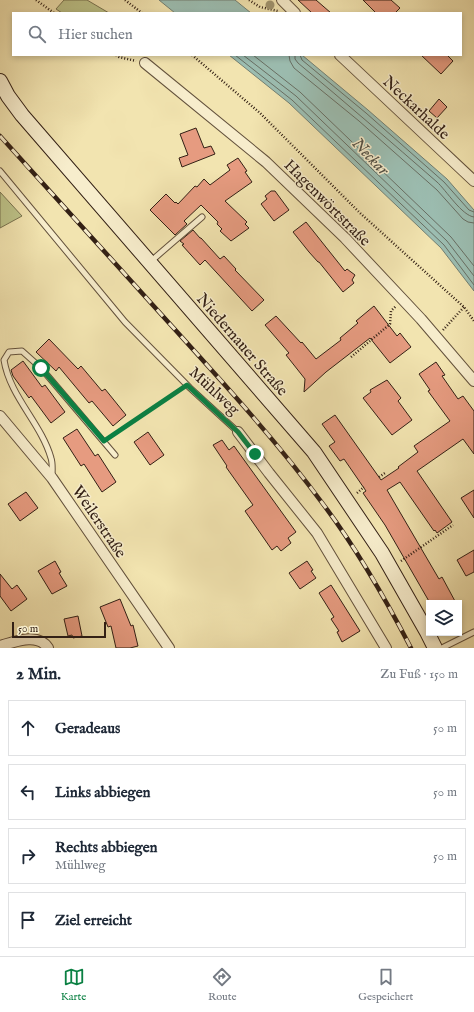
<!DOCTYPE html>
<html lang="de">
<meta charset="utf-8">
<style>
:root{--surface:#fff;--page:#f2f2f3;--text:#1f2937;--muted:#747a83;--line:#e0e1e3;--accent:#0b8043}
body{margin:0;font-family:"IM FELL English",serif;background:var(--page);color:var(--text)}
.controls{position:absolute;right:12px;bottom:12px;display:grid;overflow:hidden;border-radius:0px;box-shadow:0 2px 6px #0003}
.controls button{width:36px;height:36px;display:grid;place-items:center;padding:0;border:0;border-bottom:1px solid var(--line);background:var(--surface);color:var(--text);font:20px sans-serif}
.scale{position:absolute;left:12px;bottom:10px;width:94px;box-sizing:border-box;padding-left:4px;border:2px solid #332015;border-top:0;font-size:11px;line-height:14px;white-space:nowrap;color:#332015;-webkit-text-stroke:3px #f7edcc;paint-order:stroke}
.stop{position:absolute;width:12px;height:12px;margin:-9px;border:3px solid #0b8043;border-radius:50%;background:#fff}
.stop.end{background:#0b8043;border-color:#fff;box-shadow:0 1px 4px #0008}
.list{margin:0;padding:0;list-style:none}
h2{display:flex;justify-content:space-between;align-items:center;height:52px;margin:0;padding:0 16px;font-size:17px}
h2 small{font-size:13px;font-weight:400;color:var(--muted)}
.list li{display:grid;grid-template-columns:26px 1fr auto;gap:12px;align-items:center;box-sizing:border-box;height:56px;margin:0 8px 8px;padding:0 8px;border:1px solid var(--line);border-radius:0px}
.list b{display:block;font-size:15px;white-space:nowrap}
.list p{margin:0;font-size:13px;white-space:nowrap;color:var(--muted)}
.list em{font-size:13px;font-style:normal;color:var(--muted)}
.icon{flex:none;width:22px;height:22px;fill:none;stroke:currentColor;stroke-width:2;stroke-linecap:round;stroke-linejoin:round}
.map{position:relative;flex:none;width:474px;height:648px;overflow:hidden}
.search{position:absolute;background:var(--surface);box-shadow:0 2px 6px #0003;left:12px;right:12px;top:12px;height:44px;display:flex;align-items:center;gap:10px;box-sizing:border-box;padding:0 14px;border-radius:0px;color:var(--muted);font-size:15px}
.sheet{height:308px;background:var(--surface)}
nav{display:flex;justify-content:space-around;align-items:center;box-sizing:border-box;height:56px;border-top:1px solid var(--line);background:var(--surface);font-size:11px;color:var(--muted)}
nav a{display:grid;justify-items:center;gap:2px}
nav .on{color:var(--accent)}
.map>svg:first-child{display:block}
.green{fill:#bdc389;stroke:#78724f}
.water{fill:#9cbeb2;stroke:#727f73}
.lines{fill:none;stroke-linecap:round;stroke-linejoin:round}
.shore{stroke:#686f64;stroke-width:1}
.building{fill:#e69b80;stroke:#332015}
.lane-casing{stroke:#63513c;stroke-width:7}
.street-casing{stroke:#63513c;stroke-width:12}
.secondary-casing{stroke:#332015;stroke-width:16}
.path{stroke:#332015;stroke-width:2.5;stroke-dasharray:1 2;stroke-linecap:butt}
.lane{stroke:#f7edcc;stroke-width:5}
.street{stroke:#f7edcc;stroke-width:10}
.secondary{stroke:#f7edcc;stroke-width:14}
.rail-casing{stroke:#332015;stroke-width:4.5}
.rail{stroke:#f7edcc;stroke-width:3;stroke-dasharray:9;stroke-linecap:butt}
.tree{fill:#a0936e}
.route{stroke:#0b8043;stroke-width:5}
.labels{text-anchor:middle;stroke-width:3;stroke-linejoin:round;paint-order:stroke}
.street-label{font-size:16px;fill:#332015;stroke:#f7edcc}
.water-label{font-size:17px;font-style:italic;fill:#524f44;stroke:#f7edcc}
</style>
<div class="map">
<svg width="474" height="648" viewBox="0 0 474 648">
<rect width="100%" height="100%" fill="#f2e4b0"/>
<filter id="stains"><feTurbulence type="fractalNoise" baseFrequency=".005" numOctaves="4"/><feColorMatrix values="0 0 0 0 .2 0 0 0 0 .09 0 0 0 0 .02 0 0 0 .5 -.17"/></filter>
<radialGradient id="worn" r=".72"><stop offset=".6" stop-color="#630" stop-opacity="0"/><stop offset="1" stop-color="#630" stop-opacity=".3"/></radialGradient>
<path class="green" d="M64,0H87L109,13H62L56,9Z
M0,192L22,216L0,228Z"/>
<path class="water" d="M159,0H235L251,13H175Z
M229,55H302L368,110L447,179L474,210V291L441,248L289,103Z"/>
<g class="lines">
<path class="shore" d="M235,55L292,100L444,245L474,285
M243,55L296,96L447,241L474,276
M253,55L300,92L451,237L474,266
M289,55L290,61L294,68L359,121L437,190L463,219L468,222L474,223
M295,55V59L298,63C345,102 391,142 437,182C446,190 462,216 474,217
M300,55L302,60L366,113L444,182L469,210L474,212"/>
</g>
<path class="building" d="M298,0H316L331,13H312Z
M363,0H391L400,8L395,13H376Z
M421,55H447L453,61L441,74Z
M439,99L447,107L437,118L429,111Z
M196,128L204,148L211,146L215,154L182,167L179,158L188,155L180,134Z
M238,158L247,171L245,172L252,182L225,201L247,222L245,224L249,228L231,241L220,231L222,229L217,224L218,222L201,205L184,221L187,224L175,235L150,210L166,194L175,203L176,202L178,204L195,186L197,187L204,179L210,185L230,170L227,165Z
M271,191H275L289,210L274,221L261,204L267,199L265,196Z
M306,222L345,271L347,269L355,275L352,280L354,283L343,292L319,262H318L309,252L293,232Z
M193,230L200,238H201L220,259L224,256L236,269L235,270L264,300L252,311L205,260L200,265L182,245L184,244L180,241Z
M374,306L397,336L400,333L411,347L390,363L370,338L326,372L304,392L305,379L286,355L289,353L265,325L276,316L301,343L302,342L316,359L341,340L340,338L358,323L356,321Z
M49,339L78,369L81,366L102,391L105,389L126,415L113,426L92,401L89,403L59,367L56,371L36,352Z
M23,361L42,387L45,385L65,412L51,423L31,396L29,398L13,376L11,370Z
M436,362L445,375L442,376L458,399L463,396L474,411V454L463,439L417,471L452,522L437,533L435,530L434,531L400,482L387,490L439,579L442,577L456,603H430L385,525L363,493L366,491L344,459L340,461L329,446L335,442L322,424L335,415L381,480L399,468L398,467L418,452L414,446L450,421L428,391L430,390L419,374Z
M387,380L401,398L398,401L412,420L392,435L363,398L371,392L370,390Z
M77,429L95,456L98,454L116,482L102,492L84,464L81,466L63,438Z
M148,432L164,455L150,465L134,442Z
M222,440L229,450L234,446L296,532L288,538L291,543L281,551L277,546L272,550L245,511L253,505L226,467L227,466L213,445Z
M474,490V518L461,498Z
M26,492L38,508L20,521L8,504Z
M474,550V572L466,576L457,560Z
M55,561L61,572L59,573L67,586L52,594L38,571Z
M307,561L313,570L311,571L316,578L300,589L289,573Z
M0,574L12,589L17,585L27,599L11,611L0,596Z
M331,585L360,631L342,642L337,632L339,631L331,619L334,617L319,593Z
M120,599L131,626L133,625L138,646L130,648H116L111,626L108,627L100,607Z
M78,616L82,636L73,638L72,635L68,636L64,619Z"/>
<g class="lines">
<defs>
<path id="lane" d="M0,171L125,322L190,388L238,432
M150,262L202,217
M52,477C52,471 53,464 51,458C41,423 10,397 4,360L9,352L22,351L41,368L115,455
M442,648L474,632"/>
<path id="street" d="M282,0L295,13
M340,55L474,181
M145,63L266,162L345,238L421,319L474,381
M0,416L52,478L169,648
M238,432L269,473L317,533L386,648
M0,646C14,642 38,632 48,648"/>
<path id="secondary" d="M0,81L8,96L22,115L314,452L382,553L427,632L435,648"/>
</defs>
<use href="#lane" class="lane-casing"/>
<use href="#street" class="street-casing"/>
<use href="#secondary" class="secondary-casing"/>
<path class="path" d="M36,0L54,13
M125,0L142,13
M249,0L260,7L278,11
M116,55L119,57L136,61
M192,55L260,113L360,213L464,307L474,321
M443,330L464,307
M351,357L390,324L391,311L396,306
M109,437L180,390
M379,477L385,473
M357,493L364,487
M401,561L453,525"/>
<use href="#lane" class="lane"/>
<use href="#street" class="street"/>
<use href="#secondary" class="secondary"/>
<defs>
<path id="rail" d="M0,136C53,195 107,254 160,313C216,375 273,436 323,504C357,549 385,598 411,648"/>
</defs>
<use href="#rail" class="rail-casing"/>
<use href="#rail" class="rail"/>
</g>
<circle class="tree" cx="270" cy="5" r="4.5"/>
<g class="lines">
<path class="route" d="M41,368L104,441L187,385L238,432L255,454"/>
</g>
<g class="labels">
<g class="street-label">
<text transform="translate(417 107) rotate(43)" y="6">Neckarhalde</text>
<text transform="translate(328 202) rotate(45)" y="6">Hagenwörtstraße</text>
<text transform="translate(243 344) rotate(49)" y="6">Niedernauer Straße</text>
<text transform="translate(215 390) rotate(43)" y="6">Mühlweg</text>
<text transform="translate(100 521) rotate(56)" y="6">Weilerstraße</text>
</g>
<g class="water-label">
<text transform="translate(371 156) rotate(46)" y="6">Neckar</text>
</g>
</g>
<rect width="100%" height="100%" filter="url(#stains)"/>
<rect width="100%" height="100%" fill="url(#worn)"/>
</svg>
<div class="controls">
<button><svg class="icon" aria-label="layers" viewBox="0 0 24 24"><path d="M12 4l9 5-9 5-9-5zM3 14l9 5 9-5"/></svg></button>
</div>
<div class="scale">50 m</div>
<div class="stop" style="left:41px;top:368px"></div>
<div class="stop end" style="left:255px;top:454px"></div>
<div class="search"><svg class="icon" aria-label="search" viewBox="0 0 24 24"><circle cx="10" cy="10" r="6"/><path d="M15 15l6 6"/></svg>Hier suchen</div>
</div>
<section class="sheet">
<h2>2 Min.<small>Zu Fuß · 150 m</small></h2>
<ul class="list">
<li><svg class="icon" aria-label="ahead" viewBox="0 0 24 24"><path d="M12 20V5M6 11l6-6 6 6"/></svg><div><b>Geradeaus</b></div><em>50 m</em></li>
<li><svg class="icon" aria-label="left" viewBox="0 0 24 24"><path d="M17 20v-9H6M10 6l-5 5 5 5"/></svg><div><b>Links abbiegen</b></div><em>50 m</em></li>
<li><svg class="icon" aria-label="right" viewBox="0 0 24 24"><path d="M7 20v-9h11M14 6l5 5-5 5"/></svg><div><b>Rechts abbiegen</b><p>Mühlweg</p></div><em>50 m</em></li>
<li><svg class="icon" aria-label="arrive" viewBox="0 0 24 24"><path d="M6 21V4h12l-3 4 3 4H6"/></svg><div><b>Ziel erreicht</b></div></li>
</ul>
</section>
<nav>
<a class="on"><svg class="icon" aria-label="map" viewBox="0 0 24 24"><path d="M3 6l6-2 6 2 6-2v14l-6 2-6-2-6 2zM9 4v14M15 6v14"/></svg>Karte</a>
<a><svg class="icon" aria-label="directions" viewBox="0 0 24 24"><path d="M12 3l9 9-9 9-9-9zM9 14v-3h6M13 9l2 2-2 2"/></svg>Route</a>
<a><svg class="icon" aria-label="saved" viewBox="0 0 24 24"><path d="M7 4h10v16l-5-4-5 4z"/></svg>Gespeichert</a>
</nav>
